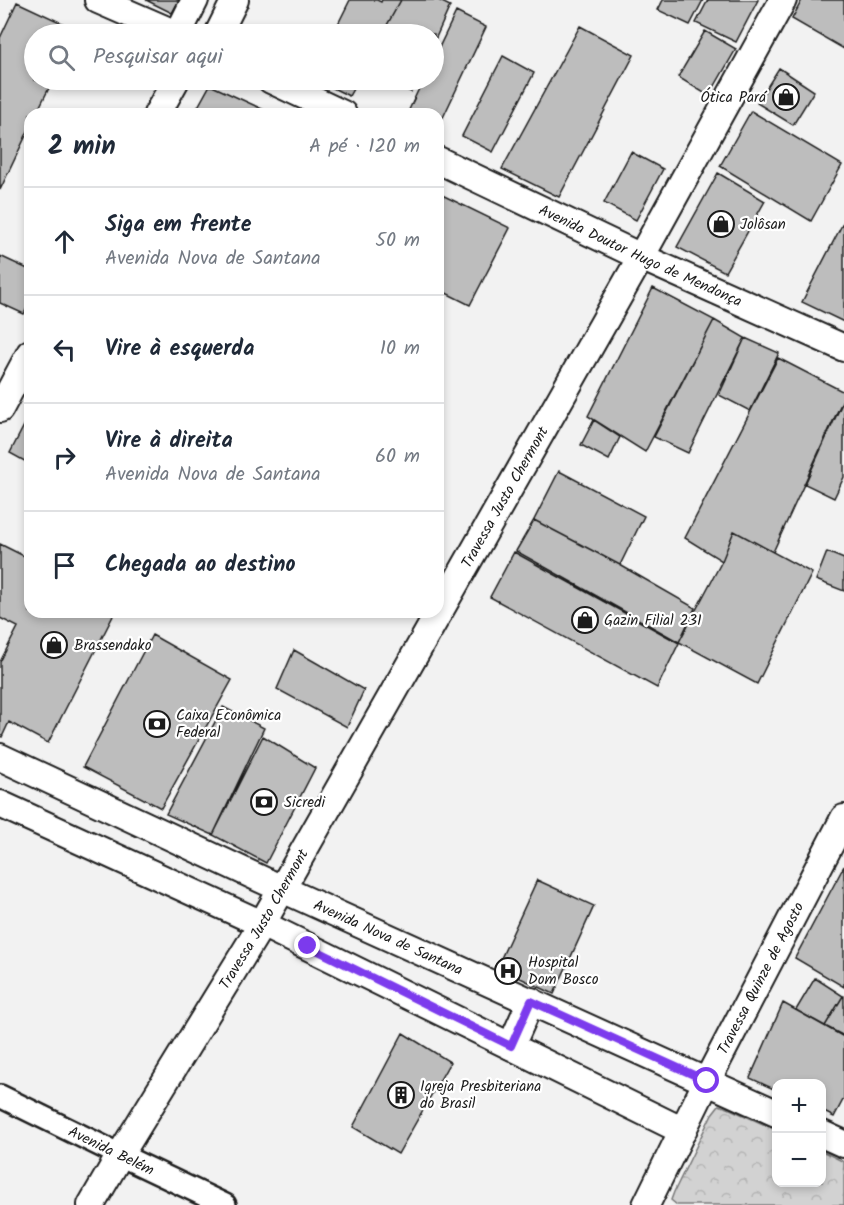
<!DOCTYPE html>
<html lang="pt">
<meta charset="utf-8">
<style>
:root{--surface:#fff;--page:#f2f2f3;--text:#1f2937;--muted:#747a83;--line:#e0e1e3}
body{margin:0;font-family:Kalam,sans-serif;background:var(--page);color:var(--text)}
.controls{position:absolute;right:18px;bottom:18px;display:grid;overflow:hidden;border-radius:12px;box-shadow:0 3px 9px #0003}
.controls button{width:54px;height:54px;display:grid;place-items:center;padding:0;border:0;border-bottom:2px solid var(--line);background:var(--surface);color:var(--text);font:30px sans-serif}
.stop{position:absolute;width:18px;height:18px;margin:-14px;border:4px solid #7c3aed;border-radius:50%;background:#fff}
.stop.end{background:#7c3aed;border-color:#fff;box-shadow:0 2px 6px #0008}
.list{margin:0;padding:0;list-style:none}
h2{display:flex;justify-content:space-between;align-items:center;height:78px;margin:0;padding:0 24px;font-size:26px}
h2 small{font-size:20px;font-weight:400;color:var(--muted)}
.list li{display:grid;grid-template-columns:39px 1fr auto;gap:18px;align-items:center;box-sizing:border-box;height:108px;padding:0 24px;border-top:2px solid var(--line)}
.list b{display:block;font-size:22px;white-space:nowrap}
.list p{margin:0;font-size:20px;white-space:nowrap;color:var(--muted)}
.list em{font-size:20px;font-style:normal;color:var(--muted)}
.icon{flex:none;width:33px;height:33px;fill:none;stroke:currentColor;stroke-width:2;stroke-linecap:round;stroke-linejoin:round}
.map{position:relative;flex:none;width:844px;height:1205px;overflow:hidden}
.search{position:absolute;background:var(--surface);box-shadow:0 3px 9px #0003;left:24px;top:24px;width:420px;height:66px;display:flex;align-items:center;gap:15px;box-sizing:border-box;padding:0 21px;border-radius:33px;color:var(--muted);font-size:22px}
.panel{position:absolute;background:var(--surface);box-shadow:0 3px 9px #0003;left:24px;top:108px;width:420px;height:510px;border-radius:18px}
.map>svg:first-child{display:block}
.park{fill:url(#park-crowns);stroke:#777;stroke-width:1.5}
.building{fill:#bdbdbd;stroke:#1c1c1c;stroke-width:1.5}
.lines{fill:none;stroke-linecap:round;stroke-linejoin:round}
.minor-casing{stroke:#1c1c1c;stroke-width:26}
.tertiary-casing{stroke:#1c1c1c;stroke-width:30}
.minor{stroke:#fff;stroke-width:21}
.tertiary{stroke:#fff;stroke-width:26}
.route{stroke:#7c3aed;stroke-width:8}
.labels{text-anchor:middle;stroke-width:4.5;stroke-linejoin:round;paint-order:stroke}
.poi-label{font-size:15px;fill:#1c1c1c;stroke:#fff;text-anchor:start}
.street-label{font-size:15px;fill:#1c1c1c;stroke:#fff}
</style>
<div class="map">
<svg width="844" height="1205" viewBox="0 0 844 1205">
<defs>
<pattern id="park-crowns" width="20" height="18" patternUnits="userSpaceOnUse" patternTransform="scale(1.5)"><rect width="20" height="18" fill="#d2d2d2"/><path d="M2 6a3 3 0 1 1 6 0M12 15a3 3 0 1 1 6 0" fill="none" stroke="#b4b4b4"/></pattern>
</defs>
<rect width="100%" height="100%" fill="#f2f2f2"/>
<filter id="ink" filterUnits="userSpaceOnUse"><feTurbulence type="fractalNoise" baseFrequency=".0167" numOctaves="2"/><feDisplacementMap in="SourceGraphic" scale="12" xChannelSelector="R" yChannelSelector="G"/><feConvolveMatrix kernelMatrix="1 2 1 2 8 2 1 2 1" color-interpolation-filters="sRGB"/></filter>
<g filter="url(#ink)">
<path class="park" d="M719,1105L728,1108L776,1130V1182H822V1151L844,1162V1205H677L671,1200L674,1192L712,1114Z"/>
<path class="building" d="M146,0H179L172,13Z
M350,0H377L381,2L382,0H401L382,34H333Z
M401,0H438L450,6L434,42V34H382Z
M663,0H703L690,25L658,10Z
M708,0H758L736,42L696,23Z
M802,0H844V49L792,19Z
M17,2L77,30L75,34H34V80H53L36,114H30V127L0,190V38Z
M456,12L486,27L438,128V114H410L408,112L423,80H434V58Z
M580,26L634,55L559,197L502,169Z
M705,31L736,49L709,96L678,77Z
M503,56L534,73L493,152L462,136Z
M779,68L814,91L793,125L757,103Z
M317,80H358L349,96Z
M386,80H416L411,92Z
M210,85L273,114H194Z
M751,111L842,165L811,221L720,166Z
M631,152L663,169L636,220L604,203Z
M718,173L765,201L725,272L677,247Z
M438,193L510,228L470,305L438,289Z
M844,221V322L802,302Z
M0,256L30,270V302L24,314L0,303Z
M653,288L714,320L645,452L588,416Z
M714,320L745,338L688,453L654,437Z
M745,338L779,353L750,411L719,395Z
M778,358L844,392V397L773,552L734,531L722,561L685,538Z
M844,399V477L834,498L805,484Z
M30,414V464L10,453Z
M594,420L620,437L609,460L581,445Z
M559,471L644,516L620,565L534,520Z
M534,520L620,565L695,608L679,642L516,551Z
M734,531L812,573L757,684L679,642L722,561Z
M0,544L30,559V612H115L48,743L9,722L2,737L0,736V662L18,627L0,618Z
M514,552L679,643L657,688L490,597Z
M827,552L844,559V591L816,580Z
M152,635L232,680L161,808L83,767Z
M294,650L364,690L347,727L277,689Z
M223,707L264,728L213,835L166,814Z
M263,736L315,768L266,863L213,835Z
M844,866V987L795,958Z
M537,880L594,906L554,994L497,967Z
M815,978L843,996L825,1026L796,1010Z
M843,996H844V1036L825,1026Z
M783,1003L844,1037V1098L834,1117L822,1111V1084H776V1090L750,1078Z
M403,1033L450,1062L398,1154L353,1127Z"/>
<g class="lines">
<defs>
<g id="minor">
<path id="s1" d="M0,1096L120,1155L225,1205"/>
</g>
<g id="tertiary">
<path d="M98,0L176,34"/>
<path d="M178,34L195,0"/>
<path d="M218,34L235,0"/>
<path d="M271,80L343,114"/>
<path d="M157,114L176,80"/>
<path id="s2" d="M438,160L641,257L844,348"/>
<path d="M0,409L30,353"/>
<path id="s3" d="M0,757L282,889L776,1113"/>
<path d="M0,804L262,924L683,1131"/>
<path d="M511,1046L531,1001"/>
<path d="M822,1134L844,1144"/>
<path id="s4" d="M91,1205L120,1155L262,924L641,257L783,0"/>
<path id="s5" d="M646,1205L707,1081L844,818"/>
</g>
</defs>
<use href="#minor" class="minor-casing"/>
<use href="#tertiary" class="tertiary-casing"/>
<use href="#minor" class="minor"/>
<use href="#tertiary" class="tertiary"/>
</g>
</g>
<g class="lines" filter="url(#ink)">
<path class="route" d="M308,946L511,1046L531,1001L707,1081"/>
</g>
<defs>
<symbol id="shop-ring" viewBox="-11 -11 22 22"><circle r="9.5" fill="#fff" stroke="#1c1c1c" stroke-width="1.5"/><path d="M-5-2.5h2.3a2.7 3.5 0 0 1 5.4 0H5L5.5 6h-11ZM-1.5-2.5h3a1.5 2.3 0 0 0-3 0Z" fill="#1c1c1c"/></symbol>
<symbol id="bank-ring" viewBox="-11 -11 22 22"><circle r="9.5" fill="#fff" stroke="#1c1c1c" stroke-width="1.5"/><path d="M-6-4H6V4H-6ZM0-2.3a2.3 2.3 0 1 0 0 4.6a2.3 2.3 0 1 0 0-4.6Z" fill="#1c1c1c"/></symbol>
<symbol id="hospital-ring" viewBox="-11 -11 22 22"><circle r="9.5" fill="#fff" stroke="#1c1c1c" stroke-width="1.5"/><path d="M-5-5h3v3.5h4V-5h3V5h-3V1.5h-4V5h-3Z" fill="#1c1c1c"/></symbol>
<symbol id="building-ring" viewBox="-11 -11 22 22"><circle r="9.5" fill="#fff" stroke="#1c1c1c" stroke-width="1.5"/><path d="M-4-6H4V6H1V3H-1V6H-4ZM-2.5-4.3h1.7v1.8h-1.7ZM.8-4.3h1.7v1.8H.8ZM-2.5-1h1.7V.8h-1.7ZM.8-1h1.7V.8H.8Z" fill="#1c1c1c"/></symbol>
</defs>
<g fill-rule="evenodd">
<use href="#shop-ring" x="771" y="82" width="30" height="30"/>
<use href="#shop-ring" x="706" y="209" width="30" height="30"/>
<use href="#shop-ring" x="570" y="605" width="30" height="30"/>
<use href="#shop-ring" x="39" y="630" width="30" height="30"/>
<use href="#bank-ring" x="142" y="709" width="30" height="30"/>
<use href="#bank-ring" x="249" y="787" width="30" height="30"/>
<use href="#hospital-ring" x="493" y="956" width="30" height="30"/>
<use href="#building-ring" x="386" y="1080" width="30" height="30"/>
</g>
<g class="labels">
<g class="poi-label">
<text x="766" y="102" text-anchor="end">Ótica Pará</text>
<text x="740" y="229">Jolôsan</text>
<text x="604" y="625">Gazin Filial 231</text>
<text x="74" y="650">Brassendako</text>
<text x="176" y="720">Caixa Econômica<tspan x="176" dy="17">Federal</tspan></text>
<text x="284" y="807">Sicredi</text>
<text x="528" y="967">Hospital<tspan x="528" dy="17">Dom Bosco</tspan></text>
<text x="420" y="1091">Igreja Presbiteriana<tspan x="420" dy="17">do Brasil</tspan></text>
</g>
<g class="street-label">
<text dy="5" stroke="none"><textPath href="#s2" startOffset="224">Avenida Doutor Hugo de Mendonça</textPath></text>
<text dy="5" stroke="none"><textPath href="#s4" startOffset="820">Travessa Justo Chermont</textPath></text>
<text dy="5" stroke="none"><textPath href="#s4" startOffset="334">Travessa Justo Chermont</textPath></text>
<text dy="5" stroke="none"><textPath href="#s3" startOffset="428">Avenida Nova de Santana</textPath></text>
<text dy="5" stroke="none"><textPath href="#s5" startOffset="254">Travessa Quinze de Agosto</textPath></text>
<text dy="5" stroke="none"><textPath href="#s1" startOffset="124">Avenida Belém</textPath></text>
</g>
</g>
</svg>
<div class="controls">
<button>+</button>
<button>−</button>
</div>
<div class="stop" style="left:707px;top:1081px"></div>
<div class="stop end" style="left:308px;top:946px"></div>
<div class="search"><svg class="icon" aria-label="search" viewBox="0 0 24 24"><circle cx="10" cy="10" r="6"/><path d="M15 15l6 6"/></svg>Pesquisar aqui</div>
<section class="panel">
<h2>2 min<small>A pé · 120 m</small></h2>
<ul class="list">
<li><svg class="icon" aria-label="ahead" viewBox="0 0 24 24"><path d="M12 20V5M6 11l6-6 6 6"/></svg><div><b>Siga em frente</b><p>Avenida Nova de Santana</p></div><em>50 m</em></li>
<li><svg class="icon" aria-label="left" viewBox="0 0 24 24"><path d="M17 20v-9H6M10 6l-5 5 5 5"/></svg><div><b>Vire à esquerda</b></div><em>10 m</em></li>
<li><svg class="icon" aria-label="right" viewBox="0 0 24 24"><path d="M7 20v-9h11M14 6l5 5-5 5"/></svg><div><b>Vire à direita</b><p>Avenida Nova de Santana</p></div><em>60 m</em></li>
<li><svg class="icon" aria-label="arrive" viewBox="0 0 24 24"><path d="M6 21V4h12l-3 4 3 4H6"/></svg><div><b>Chegada ao destino</b></div></li>
</ul>
</section>
</div>
